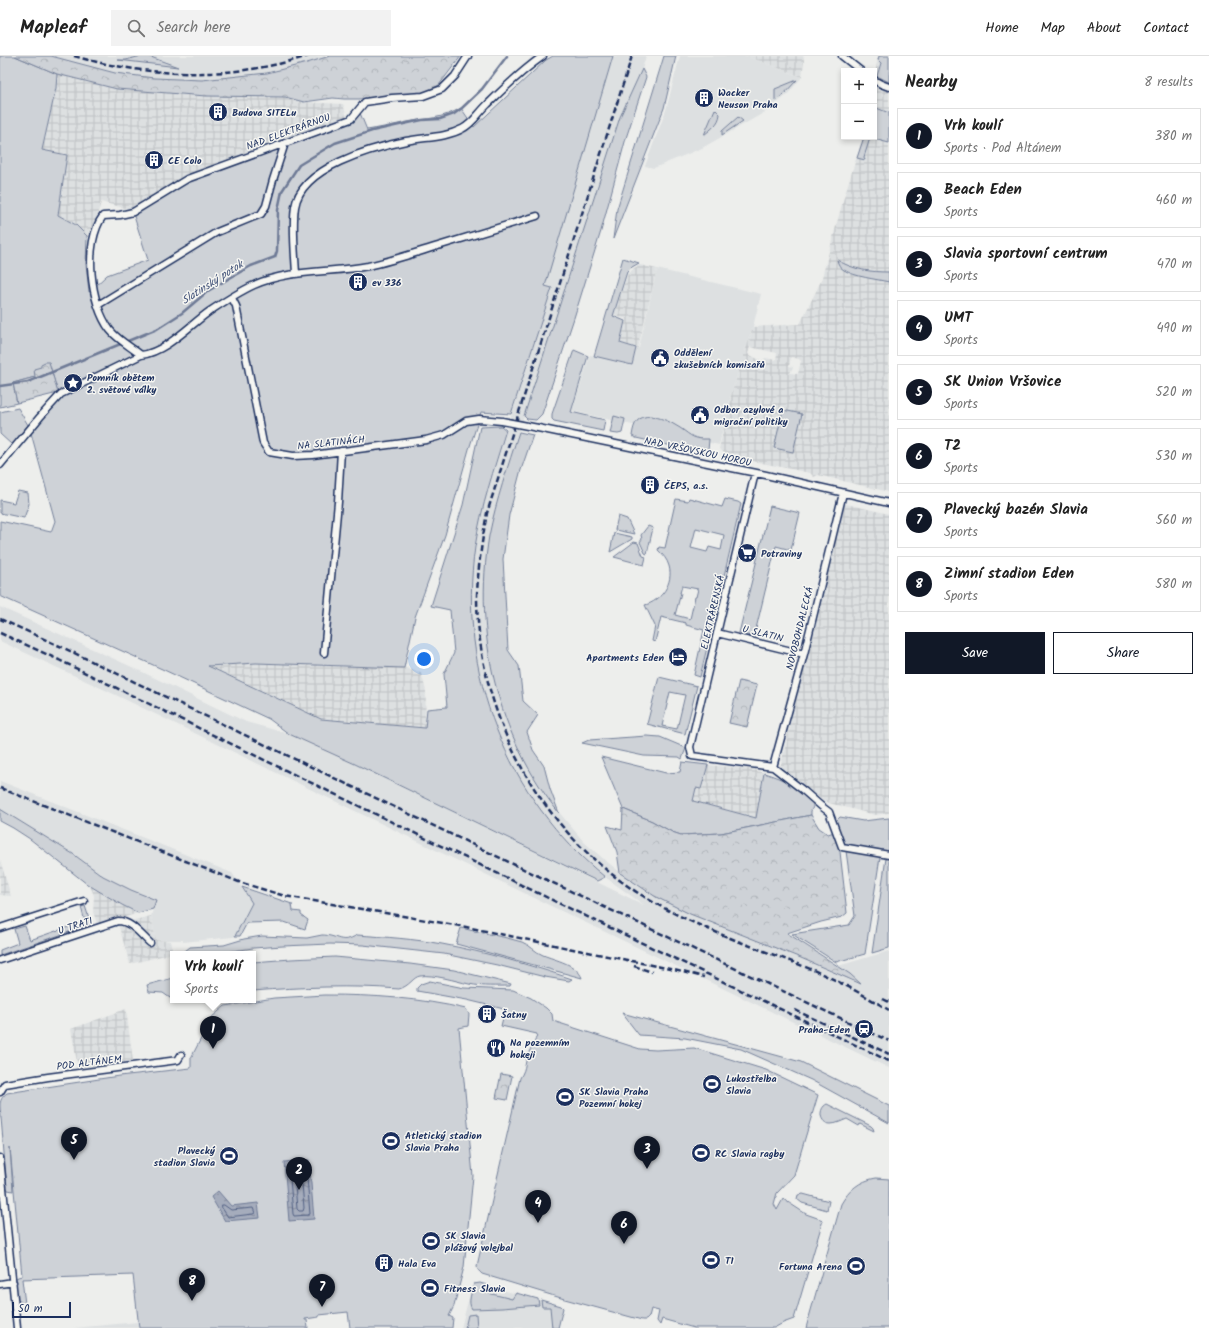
<!DOCTYPE html>
<meta charset="utf-8">
<style>
:root{--surface:#fff;--page:#f2f2f2;--text:#222;--muted:#767676;--line:#e0e0e0;--accent:#111827}
body{margin:0;font-family:Kalam,sans-serif;background:var(--page);color:var(--text)}
.controls{position:absolute;right:12px;top:12px;display:grid;overflow:hidden;border-radius:0px;box-shadow:0 2px 6px #0003}
.controls button{width:36px;height:36px;display:grid;place-items:center;padding:0;border:0;border-bottom:1px solid var(--line);background:var(--surface);color:var(--text);font:20px sans-serif}
.scale{position:absolute;left:12px;bottom:10px;width:59px;box-sizing:border-box;padding-left:4px;border:2px solid #1b2f5e;border-top:0;font-size:11px;line-height:14px;white-space:nowrap;color:#1b2f5e;-webkit-text-stroke:3px #f6f6f2;paint-order:stroke}
.you{position:absolute;left:424px;top:603px;width:14px;height:14px;margin:-10px;border:3px solid #fff;border-radius:50%;background:#1a73e8;box-shadow:0 0 0 6px #1a73e833}
.badge{display:grid;place-items:center;width:26px;height:26px;border-radius:50%;background:var(--accent);color:#fff;font-size:13px;font-weight:700}
.pin{position:absolute;translate:-50% -33px;filter:drop-shadow(0 1px 2px #0008)}
.pin::after{content:'';position:absolute;top:21px;width:14px;height:12px;background:inherit;clip-path:polygon(0 0,100% 0,50% 100%)}
.popup{position:absolute;left:170px;top:895px;width:86px;height:52px;box-sizing:border-box;display:grid;place-content:center;border-radius:0px;background:var(--surface);filter:drop-shadow(0 1px 3px #0005);font-size:13px;white-space:nowrap;color:var(--muted)}
.popup b{font-size:15px;color:var(--text)}
.popup::after{content:'';position:absolute;left:50%;top:100%;margin-left:-8px;border:8px solid transparent;border-top-color:var(--surface)}
.list{margin:0;padding:0;list-style:none}
h2{display:flex;justify-content:space-between;align-items:center;height:52px;margin:0;padding:0 16px;font-size:17px}
h2 small{font-size:13px;font-weight:400;color:var(--muted)}
.list li{display:grid;grid-template-columns:26px 1fr auto;gap:12px;align-items:center;box-sizing:border-box;height:56px;margin:0 8px 8px;padding:0 8px;border:1px solid var(--line);border-radius:0px}
.list b{display:block;font-size:15px;white-space:nowrap}
.list p{margin:0;font-size:13px;white-space:nowrap;color:var(--muted)}
.list em{font-size:13px;font-style:normal;color:var(--muted)}
.actions{display:flex;gap:8px;padding:12px 16px}
.actions a{flex:1;padding:9px 0;border:1px solid var(--accent);border-radius:0px;text-align:center;font-size:14px;color:var(--accent)}
.actions .main{background:var(--accent);color:#fff}
.icon{flex:none;width:22px;height:22px;fill:none;stroke:currentColor;stroke-width:2;stroke-linecap:round;stroke-linejoin:round}
.map{position:relative;flex:none;width:889px;height:1272px;overflow:hidden}
header{display:flex;align-items:center;gap:24px;box-sizing:border-box;height:56px;padding:0 20px;background:var(--surface);border-bottom:1px solid var(--line)}
header strong{font-size:19px}
nav{display:flex;gap:22px;margin-inline-start:auto;font-size:14px}
.search{width:280px;height:36px;background:var(--page);display:flex;align-items:center;gap:10px;box-sizing:border-box;padding:0 14px;border-radius:0px;color:var(--muted);font-size:15px}
main{display:flex}
aside{flex:1;background:var(--surface)}
.map>svg:first-child{display:block}
.built{fill:#dde0e1}
.industrial{fill:url(#industrial-grid);fill-rule:evenodd}
.green{fill:#ced2d7;stroke:#74809a;fill-rule:evenodd}
.forest{fill:url(#forest-crowns);stroke:#74809a}
.water{fill:url(#water-ripples);stroke:#6e7a96}
.lines{fill:none;stroke-linecap:round;stroke-linejoin:round}
.shore{stroke:#526184;stroke-width:1}
.stream{stroke:#6e7a96;stroke-width:2.5}
.minor-casing{stroke:#1b2f5e;stroke-width:9}
.minor{stroke:#f6f6f2;stroke-width:6}
.rail{stroke:#1b2f5e;stroke-width:2.5;stroke-dasharray:6 3;stroke-linecap:butt}
.minor-bridge-casing{stroke:#1b2f5e;stroke-width:9;stroke-linecap:butt}
.minor-bridge{stroke:#f6f6f2;stroke-width:6}
.labels{text-anchor:middle;stroke-width:3;stroke-linejoin:round;paint-order:stroke}
.poi-label{font-size:10px;font-weight:bold;fill:#1b2f5e;stroke:#f6f6f2;text-anchor:start}
.street-label{font-size:10px;fill:#1b2f5e;stroke:#f6f6f2}
.water-label{font-size:11px;font-style:italic;fill:#44547a;stroke:#f6f6f2}
</style>
<header>
<strong>Mapleaf</strong>
<div class="search"><svg class="icon" aria-label="search" viewBox="0 0 24 24"><circle cx="10" cy="10" r="6"/><path d="M15 15l6 6"/></svg>Search here</div>
<nav><a>Home</a><a>Map</a><a>About</a><a>Contact</a></nav>
</header>
<main>
<div class="map">
<svg width="889" height="1272" viewBox="0 0 889 1272">
<defs>
<pattern id="industrial-grid" width="8" height="8" patternUnits="userSpaceOnUse"><rect width="8" height="8" fill="#dde0e1"/><path d="M0 4h8M4 0v8" fill="none" stroke="#bdc0c3"/></pattern>
<pattern id="forest-crowns" width="20" height="18" patternUnits="userSpaceOnUse"><rect width="20" height="18" fill="#ced2d7"/><path d="M2 6a3 3 0 1 1 6 0M12 15a3 3 0 1 1 6 0" fill="none" stroke="#b0b5bb"/></pattern>
<pattern id="water-ripples" width="26" height="14" patternUnits="userSpaceOnUse"><rect width="26" height="14" fill="#a5acbc"/><path d="M2 4q2-2 4 0t4 0M15 11q2-2 4 0t4 0" fill="none" stroke="#868c9c"/></pattern>
</defs>
<rect width="100%" height="100%" fill="#edeeec"/>
<filter id="ink" filterUnits="userSpaceOnUse"><feTurbulence type="fractalNoise" baseFrequency=".025" numOctaves="2"/><feDisplacementMap in="SourceGraphic" scale="8" xChannelSelector="R" yChannelSelector="G"/><feConvolveMatrix kernelMatrix="1 2 1 2 8 2 1 2 1" color-interpolation-filters="sRGB"/></filter>
<g filter="url(#ink)">
<path class="built" d="M51,0H330L307,7L267,17L202,24L154,22L115,17Z
M613,0H646L642,13L620,61L500,435L490,480L485,520L484,560L489,600L497,636L505,661L524,702L535,723L552,748L584,786L606,805L638,830L859,928L850,918L838,910L889,895V1012L553,851L118,640L0,585V551L132,611L246,666L289,678L355,708L644,849L605,821L575,795L542,756L517,719L497,676L485,639L476,602L471,561L472,519L477,477L481,455L552,232L544,230Z
M680,0H747L802,21L787,39L767,55L732,75L702,92L654,112L645,110L666,54Z
M657,213L761,238L753,271L732,336L719,389L572,355L590,299L632,309L636,292H639Z
M0,725L232,817L252,847L235,880L233,881L183,886V884H156L151,860L156,844L131,834L103,820L73,798L0,753Z
M473,1226L554,1248L555,1272H461Z
M138,1266L139,1272H74Z"/>
<path class="industrial" d="M747,0H803L804,5L802,21Z
M878,0H889V436L818,419L814,421L810,417L738,402L725,397L719,393L732,336L753,271L800,268L821,225L844,141L863,81H874V27ZM750,291L777,297L776,304L765,302L764,305L758,303L748,298ZM791,301L799,303L801,305L798,318L790,317L793,311L789,310Z
M57,18L117,33L206,40L285,41L304,46L343,48L347,61L132,154L101,146L92,178L87,180L76,169L58,159L67,99L42,95L56,32Z
M640,209L657,213L638,292L620,287L626,263L613,259L628,218L634,212Z
M842,447L889,458V757L875,759L829,747L821,743L780,712Z
M256,607L404,612L421,616L426,635L425,672L321,663L207,609Z
M708,709L751,713L764,717L756,762L693,745L696,732L702,733Z
M0,804L11,840L0,839Z
M87,828L122,849L138,857L98,870L93,856L94,840L92,834Z
M151,860L156,884L170,885L173,897L130,908L118,868Z
M126,953L133,1005L78,1012L71,973Z"/>
<path class="green" d="M0,0H15L57,18L56,32L42,94L67,99L58,159L76,169L87,180L86,208L89,236L107,219L148,204L132,154L187,120L360,57L367,74C380,72 394,69 407,66C428,62 442,63 461,52L474,71L546,4L553,0H613L545,230L552,232L511,358L481,356L469,393L445,479L415,561L404,612L256,607L208,610L321,663L425,672L427,653L447,651L444,618L454,597L450,554L431,550L463,449L480,371L501,370L506,374C494,413 481,451 475,491C457,615 507,743 605,821L597,825L355,708L289,678L269,663L162,613L0,540V465L51,476L55,465L31,377L60,344L49,307L42,311L35,321L13,327L17,347L0,351Z
M141,0H148L178,11L118,4H126Z
M664,0H676L664,52L613,183L617,153Z
M879,0H889V26L877,20L881,7L878,4Z
M642,13L646,21L626,82L601,175L573,265L542,358L536,364L527,363L524,360L620,61Z
M797,24L783,39L775,45V33Z
M874,51L889,57V87L870,82L864,101L865,104L857,102L864,81H874Z
M715,53L720,58C719,68 711,73 704,79Z
M738,61L743,65L722,79V75Z
M623,202L639,207L632,211L627,216L613,260L625,265L620,287L636,292L632,309L594,300Z
M837,204C854,214 870,216 889,216V226C876,223 855,221 844,214C840,212 838,208 837,204Z
M574,294L588,300L571,356L605,364L603,375L554,365L552,363V358Z
M18,352L28,369L12,389L0,378V356Z
M783,354L802,358L793,396L774,392Z
M614,360L625,363L622,377L618,378L610,377Z
M651,360C660,362 667,364 675,369C690,377 690,384 709,383L708,395L704,397L636,382L632,380C634,366 637,361 651,360Z
M519,376L533,379L520,417L509,459L503,503L508,594L519,610L523,645L538,659L527,676L533,694L544,710L550,733L559,757C497,680 473,577 489,480C496,445 508,410 519,376Z
M18,435L28,437L29,448L24,462L0,457V444L14,447Z
M689,442L722,451L725,443L738,446L741,448L700,621L694,619L704,574L686,569V567L661,561L655,586L652,585L655,570L645,549C661,545 674,527 669,510C667,503 663,499 658,494L659,491L665,492L676,443L688,445ZM696,472L724,479L721,494L709,491L707,496L691,492ZM682,530L698,533L696,541H695L690,563L675,559L681,537H680Z
M770,450L800,457L791,494L776,490L754,581L739,577Z
M618,460L627,463L634,478L615,474Z
M648,470L653,472L647,498L645,497L640,486L642,483L641,479Z
M614,477L632,481V483L610,496Z
M634,486L638,487L643,500L646,501L644,509L614,501Z
M659,621L697,630L685,678L647,668ZM670,636L685,639L677,673L662,670Z
M647,680L660,681L686,692L682,703L679,701L644,700L582,687L589,684Z
M601,701L666,717L680,716L682,706L708,709L701,733L696,732L693,745L756,762L764,717C787,724 796,730 813,747V751L811,755V759L721,777L681,779L672,776L652,765L623,753Z
M0,753L73,798L103,820L131,834L156,844L153,853L138,857L122,849L87,828L30,783L13,772L0,765Z
M840,761L863,765L889,762V796L847,789L843,786L835,766Z
M846,795L880,801L865,898L836,906L792,878L849,869L855,860Z
M886,802H889V892L872,897Z
M242,831L292,848L293,855L301,856V859L308,864L305,873L284,866L247,867L240,880H235L252,847Z
M85,850L90,865L87,870L0,899V894L18,887L14,873L25,870L30,884L56,875L57,876L59,874L85,866L81,851Z
M461,872C481,877 502,880 522,886C530,889 535,896 543,899C555,904 577,908 582,922L456,888Z
M322,879C338,879 341,889 357,879C386,881 414,883 442,888C484,896 531,909 572,923L569,925L545,921L497,909L444,898L363,889L330,888L283,890L253,892L214,898H186L185,895L190,891L224,889L244,883L262,880L307,882Z
M335,901L410,908L454,914L511,928L510,930C496,930 483,931 469,928C456,925 433,918 420,920C413,921 410,930 399,933C350,929 302,931 253,935V906L291,903Z
M173,922V941L170,942L163,937L149,936L147,929Z
M430,925L464,932L513,934L531,942L546,952L552,958L553,965L640,993L656,994L694,992L766,1014L818,1039L794,1119L777,1137L774,1148L777,1154L783,1143L806,1158L823,1164L794,1263L783,1267L774,1272H694L662,1263L660,1269L657,1265L659,1255L651,1253L649,1261L646,1264H642L561,1242L482,1218C479,1215 477,1214 477,1210L520,1022C527,1011 524,1006 529,996C533,988 535,987 537,978L501,970L505,954L500,952L467,944L417,935V932L421,928Z
M325,939C372,939 420,942 466,953L469,958L468,970L459,972L473,1120L464,1211L454,1250L449,1260L453,1262L452,1272H350L348,1256L319,1259V1261L305,1263V1264H307L308,1272H139L133,1219L22,1223L25,1248L17,1244L15,1223L18,1221L22,1220L10,1092L13,1135L8,1134L7,1132L0,1050C0,1044 2,1041 7,1037L119,1020L191,1012V1002L212,961L225,950L274,942Z
M622,957L801,1006L889,1050V1067L811,1024L741,993L685,982L639,979Z
M827,1048L871,1070L873,1072L874,1075L860,1068L859,1070L847,1063C842,1065 836,1068 831,1068C819,1068 818,1052 827,1048Z
M876,1122L889,1123V1272H806L841,1148C849,1134 859,1125 876,1122Z
M803,1138L829,1145L827,1154L802,1147L797,1143L798,1139Z
M480,1227L490,1230L488,1237L512,1243L516,1237L538,1243L539,1249L502,1252L472,1253C467,1246 472,1236 474,1228Z
M541,1244L561,1250L563,1252L558,1272H552L550,1251H542Z
M476,1258L477,1272H465L468,1259Z"/>
<path class="forest" d="M15,0H51L115,17L154,22L202,24L267,17L307,7L330,0H461L439,29L424,37L359,43H344L333,42L304,46L285,41L206,40L117,33L57,18Z
M45,306H49L58,337L17,347L13,327L35,321L34,313L41,311V308Z
M739,625L757,629L747,671L729,667Z
M623,753L652,765L672,776L681,779L721,777L811,759L819,772L828,778L834,776L840,796L847,857L842,861L821,866L787,877L850,918L861,928L801,902L690,858L656,841L620,817L617,796L607,770L622,774Z
M501,1018L512,1020L507,1044L496,1042Z"/>
<path class="water" d="M309,1104L314,1163L289,1165L284,1106Z
M218,1135L231,1150L258,1147L260,1162L225,1165L211,1141Z"/>
<g class="lines">
<path class="shore" d="M304,1108L306,1110L310,1158L308,1159L294,1160L293,1158L289,1111L290,1109Z
M295,1114H300L301,1115L304,1152L303,1155H299L297,1153L294,1116Z
M222,1149H224L231,1154L253,1152L255,1157L253,1158L228,1161L222,1152Z"/>
<path class="stream" d="M0,330L28,326L157,273L182,257L208,235L228,223L251,210L275,201L277,195L278,154L282,135L299,109L335,87L372,75L422,64L440,63L454,58L462,52L482,33L507,0"/>
<defs>
<path id="minor" d="M842,0L861,15
M874,24L881,28L889,31
M296,218C295,198 292,171 295,151C301,111 372,92 406,85C425,81 445,82 462,73C473,68 479,56 488,48C505,31 523,14 543,0
M232,242L236,250L263,387L269,396L293,400L313,399L426,384L444,379L466,365L479,363L502,365
M98,249L217,176L261,158L266,150L273,124L285,87
M141,299C131,291 118,284 110,274C90,248 83,187 103,160L120,159L133,156L187,123L351,63L365,46L392,42L423,40L442,33L455,20L468,0
M538,372L766,419L889,447
M0,409L40,361L61,338L141,299C166,296 190,269 210,255C222,247 241,235 254,229C289,213 331,217 368,210C391,205 415,197 438,190C471,180 504,170 537,160
M755,417L690,691L692,700L773,711L804,735L821,750L829,756L842,791L889,799
M717,577L804,598
M324,597L338,446L341,395
M773,711L804,598L843,437
M0,872L84,845
M0,904L118,865C131,865 141,879 150,887
M0,1036L5,1028L48,1021L178,1004L181,999
M0,1102L17,1272
M0,1228L13,1226"/>
</defs>
<use href="#minor" class="minor-casing"/>
<use href="#minor" class="minor"/>
<path class="rail" d="M74,0C150,22 232,24 308,0
M632,0L487,457C482,484 478,511 477,539C477,668 549,792 664,852C711,877 763,894 813,914C839,925 864,939 889,954
M0,563L64,592L515,809L889,985
M0,577L59,604L548,842L889,1005
M0,732L239,826L285,840L461,870L661,911L704,921
M634,910L652,916
M883,943L889,946
M795,954L889,998"/>
<defs>
<path id="minor-bridge" d="M502,365L538,372"/>
</defs>
<use href="#minor-bridge" class="minor-bridge-casing"/>
<use href="#minor-bridge" class="minor-bridge"/>
</g>
</g>
<defs>
<symbol id="building-disc" viewBox="-11 -11 22 22"><circle r="9.5" fill="#1b2f5e" stroke="#f6f6f2"/><path d="M-4-6H4V6H1V3H-1V6H-4ZM-2.5-4.3h1.7v1.8h-1.7ZM.8-4.3h1.7v1.8H.8ZM-2.5-1h1.7V.8h-1.7ZM.8-1h1.7V.8H.8Z" fill="#fff"/></symbol>
<symbol id="civic-disc" viewBox="-11 -11 22 22"><circle r="9.5" fill="#1b2f5e" stroke="#f6f6f2"/><path d="M-.6-6.5H3V-4.5H.6V-3L4-1V1h2V6H-6V1h2V-1L-.6-3ZM-1.2 2.5V6h2.4V2.5Z" fill="#fff"/></symbol>
<symbol id="sight-disc" viewBox="-11 -11 22 22"><circle r="9.5" fill="#1b2f5e" stroke="#f6f6f2"/><path d="M0-6L1.8-2.2L6-1.7L2.9 1.2L3.7 5.4L0 3.3L-3.7 5.4L-2.9 1.2L-6-1.7L-1.8-2.2Z" fill="#fff"/></symbol>
<symbol id="supermarket-disc" viewBox="-11 -11 22 22"><circle r="9.5" fill="#1b2f5e" stroke="#f6f6f2"/><path d="M-6-5.5h2.5l.6 2H6L4.5 2H-2.5L-4.4-4H-6ZM-1.5 3.2a1.3 1.3 0 1 0 .1 0ZM3 3.2a1.3 1.3 0 1 0 .1 0Z" fill="#fff"/></symbol>
<symbol id="hotel-disc" viewBox="-11 -11 22 22"><circle r="9.5" fill="#1b2f5e" stroke="#f6f6f2"/><path d="M-6-4.5h1.5V1H6V5H4.5V3h-9V5H-6ZM-4 0a1.8 1.8 0 1 1 3.6 0ZM.5 0V-2.5h3Q6-2.5 6 0Z" fill="#fff"/></symbol>
<symbol id="station-disc" viewBox="-11 -11 22 22"><circle r="9.5" fill="#1b2f5e" stroke="#f6f6f2"/><path d="M-3-6H3Q5-6 5-4V2Q5 4 3 4L4.5 6H3L1.5 4h-3L-3 6H-4.5L-3 4Q-5 4-5 2V-4Q-5-6-3-6ZM-3.5-4v3h7v-3ZM-3.5 1v1.5H-2V1ZM2 1v1.5H3.5V1Z" fill="#fff"/></symbol>
<symbol id="restaurant-disc" viewBox="-11 -11 22 22"><circle r="9.5" fill="#1b2f5e" stroke="#f6f6f2"/><path d="M-5-6h1v4h1v-4h1v4h1v-4h1v5L-1.5 .5V6h-2V.5L-5-1ZM5-6V6H3V1.5H1.5Q1.5-4 5-6Z" fill="#fff"/></symbol>
<symbol id="stadium-disc" viewBox="-11 -11 22 22"><circle r="9.5" fill="#1b2f5e" stroke="#f6f6f2"/><path d="M0-5a6.5 5 0 1 0 0 10a6.5 5 0 1 0 0-10ZM-3.5-1.8h7v3.6h-7Z" fill="#fff"/></symbol>
</defs>
<g fill-rule="evenodd">
<use href="#building-disc" x="693" y="31" width="22" height="22"/>
<use href="#building-disc" x="207" y="45" width="22" height="22"/>
<use href="#building-disc" x="143" y="93" width="22" height="22"/>
<use href="#building-disc" x="347" y="215" width="22" height="22"/>
<use href="#civic-disc" x="649" y="291" width="22" height="22"/>
<use href="#sight-disc" x="62" y="316" width="22" height="22"/>
<use href="#civic-disc" x="689" y="348" width="22" height="22"/>
<use href="#building-disc" x="639" y="418" width="22" height="22"/>
<use href="#supermarket-disc" x="736" y="486" width="22" height="22"/>
<use href="#hotel-disc" x="667" y="590" width="22" height="22"/>
<use href="#building-disc" x="476" y="947" width="22" height="22"/>
<use href="#station-disc" x="853" y="962" width="22" height="22"/>
<use href="#restaurant-disc" x="485" y="981" width="22" height="22"/>
<use href="#stadium-disc" x="701" y="1017" width="22" height="22"/>
<use href="#stadium-disc" x="554" y="1030" width="22" height="22"/>
<use href="#stadium-disc" x="380" y="1074" width="22" height="22"/>
<use href="#stadium-disc" x="690" y="1086" width="22" height="22"/>
<use href="#stadium-disc" x="218" y="1089" width="22" height="22"/>
<use href="#stadium-disc" x="420" y="1174" width="22" height="22"/>
<use href="#stadium-disc" x="700" y="1193" width="22" height="22"/>
<use href="#building-disc" x="373" y="1196" width="22" height="22"/>
<use href="#stadium-disc" x="845" y="1199" width="22" height="22"/>
<use href="#stadium-disc" x="419" y="1221" width="22" height="22"/>
</g>
<g class="labels">
<g class="poi-label">
<text x="718" y="40">Wacker<tspan x="718" dy="12">Neuson Praha</tspan></text>
<text x="232" y="60">Budova SITELu</text>
<text x="168" y="108">CE Colo</text>
<text x="372" y="230">ev 336</text>
<text x="674" y="300">Oddělení<tspan x="674" dy="12">zkušebních komisařů</tspan></text>
<text x="87" y="325">Pomník obětem<tspan x="87" dy="12">2. světové války</tspan></text>
<text x="714" y="357">Odbor azylové a<tspan x="714" dy="12">migrační politiky</tspan></text>
<text x="664" y="433">ČEPS, a.s.</text>
<text x="761" y="501">Potraviny</text>
<text x="664" y="605" text-anchor="end">Apartments Eden</text>
<text x="501" y="962">Šatny</text>
<text x="850" y="977" text-anchor="end">Praha-Eden</text>
<text x="510" y="990">Na pozemním<tspan x="510" dy="12">hokeji</tspan></text>
<text x="726" y="1026">Lukostřelba<tspan x="726" dy="12">Slavia</tspan></text>
<text x="579" y="1039">SK Slavia Praha<tspan x="579" dy="12">Pozemní hokej</tspan></text>
<text x="405" y="1083">Atletický stadion<tspan x="405" dy="12">Slavia Praha</tspan></text>
<text x="215" y="1098" text-anchor="end">Plavecký<tspan x="215" dy="12">stadion Slavia</tspan></text>
<text x="715" y="1101">RC Slavia ragby</text>
<text x="445" y="1183">SK Slavia<tspan x="445" dy="12">plážový volejbal</tspan></text>
<text x="725" y="1208">T1</text>
<text x="398" y="1211">Hala Eva</text>
<text x="842" y="1214" text-anchor="end">Fortuna Arena</text>
<text x="444" y="1236">Fitness Slavia</text>
</g>
<g class="street-label">
<text transform="translate(288 75) rotate(-20)" y="4">NAD ELEKTRÁRNOU</text>
<text transform="translate(331 386) rotate(-6)" y="4">NA SLATINÁCH</text>
<text transform="translate(698 395) rotate(12)" y="4">NAD VRŠOVSKOU HOROU</text>
<text transform="translate(712 556) rotate(-77)" y="4">ELEKTRÁRENSKÁ</text>
<text transform="translate(799 572) rotate(-76)" y="4">NOVOBOHDALECKÁ</text>
<text transform="translate(763 577) rotate(14)" y="4">U SLATIN</text>
<text transform="translate(75 869) rotate(-18)" y="4">U TRATI</text>
<text transform="translate(89 1006) rotate(-7)" y="4">POD ALTÁNEM</text>
</g>
<g class="water-label">
<text transform="translate(212 226) rotate(-33)" y="4">Slatinský potok</text>
</g>
</g>
</svg>
<div class="controls">
<button>+</button>
<button>−</button>
</div>
<div class="scale">50 m</div>
<div class="you"></div>
<div class="pin badge" style="left:213px;top:993px">1</div>
<div class="popup"><b>Vrh koulí</b>Sports</div>
<div class="pin badge" style="left:299px;top:1134px">2</div>
<div class="pin badge" style="left:647px;top:1113px">3</div>
<div class="pin badge" style="left:538px;top:1167px">4</div>
<div class="pin badge" style="left:74px;top:1104px">5</div>
<div class="pin badge" style="left:624px;top:1188px">6</div>
<div class="pin badge" style="left:322px;top:1251px">7</div>
<div class="pin badge" style="left:192px;top:1245px">8</div>
</div>
<aside>
<h2>Nearby<small>8 results</small></h2>
<ul class="list">
<li><span class="badge">1</span><div><b>Vrh koulí</b><p>Sports · Pod Altánem</p></div><em>380 m</em></li>
<li><span class="badge">2</span><div><b>Beach Eden</b><p>Sports</p></div><em>460 m</em></li>
<li><span class="badge">3</span><div><b>Slavia sportovní centrum</b><p>Sports</p></div><em>470 m</em></li>
<li><span class="badge">4</span><div><b>UMT</b><p>Sports</p></div><em>490 m</em></li>
<li><span class="badge">5</span><div><b>SK Union Vršovice</b><p>Sports</p></div><em>520 m</em></li>
<li><span class="badge">6</span><div><b>T2</b><p>Sports</p></div><em>530 m</em></li>
<li><span class="badge">7</span><div><b>Plavecký bazén Slavia</b><p>Sports</p></div><em>560 m</em></li>
<li><span class="badge">8</span><div><b>Zimní stadion Eden</b><p>Sports</p></div><em>580 m</em></li>
</ul>
<div class="actions"><a class="main">Save</a><a>Share</a></div>
</aside>
</main>
